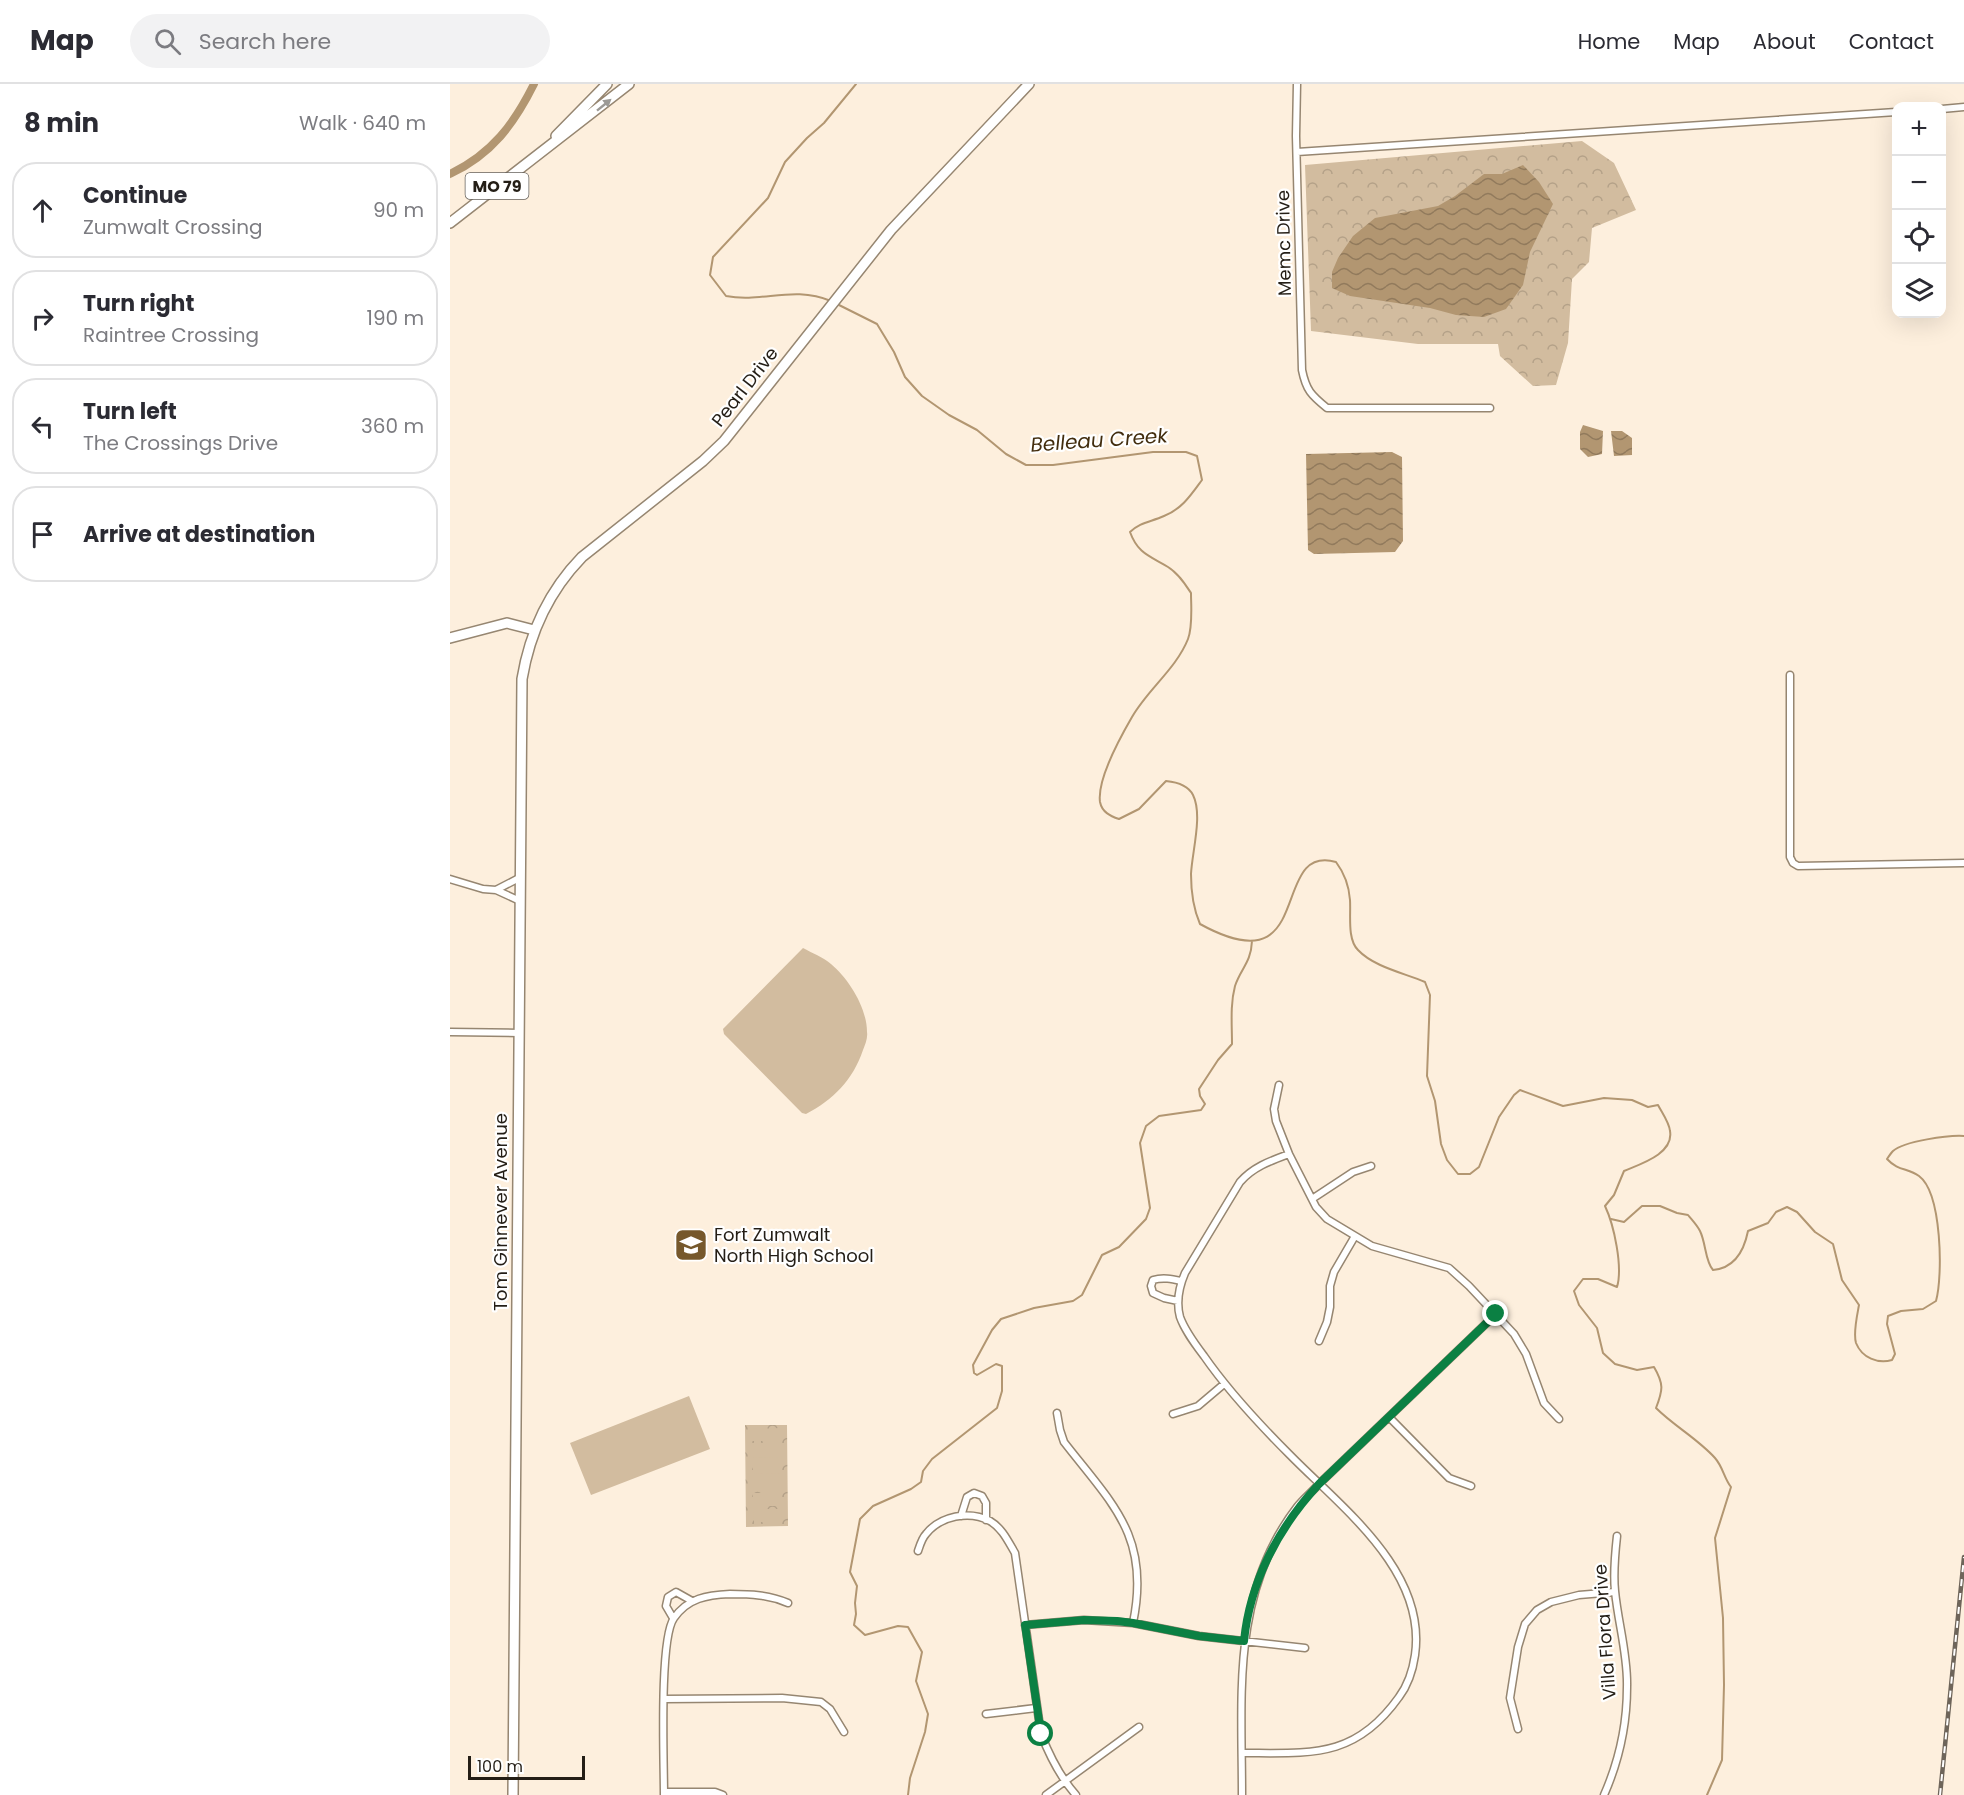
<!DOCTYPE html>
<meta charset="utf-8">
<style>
:root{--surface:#fff;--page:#f2f2f3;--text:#2b2b33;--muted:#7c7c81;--line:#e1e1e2}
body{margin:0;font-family:Poppins,sans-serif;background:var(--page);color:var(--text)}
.controls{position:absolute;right:18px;top:18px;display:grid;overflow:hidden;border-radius:12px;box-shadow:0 6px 24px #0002}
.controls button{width:54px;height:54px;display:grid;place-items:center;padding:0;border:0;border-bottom:2px solid var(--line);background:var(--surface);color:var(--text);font:30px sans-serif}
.scale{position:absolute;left:18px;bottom:15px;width:117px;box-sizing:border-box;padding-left:6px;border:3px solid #241e16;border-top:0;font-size:16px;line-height:21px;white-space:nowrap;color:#241e16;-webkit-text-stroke:4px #fff;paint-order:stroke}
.stop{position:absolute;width:18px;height:18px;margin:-14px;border:4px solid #0b8043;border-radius:50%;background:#fff}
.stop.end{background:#0b8043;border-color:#fff;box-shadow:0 2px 6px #0008}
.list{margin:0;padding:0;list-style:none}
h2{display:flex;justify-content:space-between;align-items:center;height:78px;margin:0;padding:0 24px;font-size:26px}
h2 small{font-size:20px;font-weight:400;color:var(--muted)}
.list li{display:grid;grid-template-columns:39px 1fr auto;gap:18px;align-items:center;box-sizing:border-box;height:96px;margin:0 12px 12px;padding:0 12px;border:2px solid var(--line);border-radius:24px}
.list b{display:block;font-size:22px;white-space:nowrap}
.list p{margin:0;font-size:20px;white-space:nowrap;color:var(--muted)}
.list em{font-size:20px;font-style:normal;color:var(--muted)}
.icon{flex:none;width:33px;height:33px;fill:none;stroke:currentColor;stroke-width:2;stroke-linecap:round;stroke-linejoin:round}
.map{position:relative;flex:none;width:1514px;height:1711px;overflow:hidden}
header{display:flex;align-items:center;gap:36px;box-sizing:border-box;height:84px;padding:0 30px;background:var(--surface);border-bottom:2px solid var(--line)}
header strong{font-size:28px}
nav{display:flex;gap:33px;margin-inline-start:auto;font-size:21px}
.search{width:420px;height:54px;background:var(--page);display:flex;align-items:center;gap:15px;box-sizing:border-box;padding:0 21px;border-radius:33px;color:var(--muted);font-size:22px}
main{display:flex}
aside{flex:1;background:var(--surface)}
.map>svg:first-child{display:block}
.park{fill:url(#park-crowns)}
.garden{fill:#d2bc9f}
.water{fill:url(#water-waves)}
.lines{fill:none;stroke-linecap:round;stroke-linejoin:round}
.stream{stroke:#b29671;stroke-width:2}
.canal{stroke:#b29671;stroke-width:8}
.street-casing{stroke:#968671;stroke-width:9}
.secondary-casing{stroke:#968671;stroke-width:12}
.primary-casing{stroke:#968671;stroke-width:12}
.street{stroke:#fff;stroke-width:6}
.secondary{stroke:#fff;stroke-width:9}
.primary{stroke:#fff;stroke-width:9}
.rail-casing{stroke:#6e655a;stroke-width:4.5}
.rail{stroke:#fff;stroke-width:2;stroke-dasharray:7;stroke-linecap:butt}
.oneway{fill:#9c9a96}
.route{stroke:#0b8043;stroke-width:8}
.labels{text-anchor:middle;stroke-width:4.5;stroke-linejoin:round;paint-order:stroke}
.shield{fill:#fff;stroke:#66625c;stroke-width:1.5}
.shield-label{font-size:16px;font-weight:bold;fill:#241e16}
.street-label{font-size:18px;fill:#241e16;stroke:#fff}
.poi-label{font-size:18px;fill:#241e16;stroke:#fff;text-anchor:start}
.water-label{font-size:20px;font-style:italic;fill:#422d0e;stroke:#fff}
</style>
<header>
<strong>Map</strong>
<div class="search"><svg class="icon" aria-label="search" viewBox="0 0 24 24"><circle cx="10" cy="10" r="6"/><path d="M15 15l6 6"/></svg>Search here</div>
<nav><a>Home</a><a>Map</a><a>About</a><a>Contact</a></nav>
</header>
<main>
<aside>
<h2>8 min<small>Walk · 640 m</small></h2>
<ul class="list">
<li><svg class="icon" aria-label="ahead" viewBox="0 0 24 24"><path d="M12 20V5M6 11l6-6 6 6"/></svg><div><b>Continue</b><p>Zumwalt Crossing</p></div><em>90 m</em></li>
<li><svg class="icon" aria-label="right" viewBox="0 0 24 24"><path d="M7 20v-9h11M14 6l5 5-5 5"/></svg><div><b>Turn right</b><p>Raintree Crossing</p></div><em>190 m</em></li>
<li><svg class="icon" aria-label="left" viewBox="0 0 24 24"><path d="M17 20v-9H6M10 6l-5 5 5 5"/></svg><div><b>Turn left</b><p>The Crossings Drive</p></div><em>360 m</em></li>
<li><svg class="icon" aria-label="arrive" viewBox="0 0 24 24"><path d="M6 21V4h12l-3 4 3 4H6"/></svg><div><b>Arrive at destination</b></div></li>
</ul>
</aside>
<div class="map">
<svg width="1514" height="1711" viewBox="0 0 1514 1711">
<defs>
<pattern id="park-crowns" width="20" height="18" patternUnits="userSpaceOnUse" patternTransform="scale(1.5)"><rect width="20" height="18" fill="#d2bc9f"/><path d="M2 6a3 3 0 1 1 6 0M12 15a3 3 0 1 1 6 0" fill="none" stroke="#b4a188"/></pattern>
<pattern id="water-waves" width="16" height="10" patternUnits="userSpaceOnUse" patternTransform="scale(1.5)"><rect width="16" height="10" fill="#b29671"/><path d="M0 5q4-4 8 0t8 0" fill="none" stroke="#917a5c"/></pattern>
</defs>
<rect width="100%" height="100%" fill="#fdefdd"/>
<path class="park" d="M1132,57L1164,79L1186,126L1142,144L1139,178L1122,195L1118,259L1106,301L1083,302L1050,272L1048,260H968L861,247L855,81Z
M295,1341H337L338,1442L296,1443Z"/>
<path class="garden" d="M353,864C362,869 373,873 381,880C399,895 417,924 417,948C418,954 415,961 413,966C403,996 383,1016 356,1030L352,1029L274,950L273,945Z
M239,1312L260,1365L141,1411L120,1359Z
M330,1344V1357H302V1345Z
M302,1361H330V1373L302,1374Z
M303,1377H331V1389L303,1390Z
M303,1393H331V1406H303Z
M303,1409H331V1422H303Z
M303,1425H331L332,1438H304Z"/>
<path class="water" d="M1073,81L1089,98L1103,120L1080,168L1073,201L1056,225L1034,233L1006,231L980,224L900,212L882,204V188L888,174L903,152L925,134L988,122L1005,112L1034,90H1052Z
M1133,341L1153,347L1152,370L1138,373L1130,365V348Z
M1161,347H1172L1182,354V371L1164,372Z
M942,368L952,373L953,457L945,468L864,470L858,466L856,370Z"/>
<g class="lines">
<path class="stream" d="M381,217C343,201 313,219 276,212L260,191L263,173L318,114L335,78L357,54L374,39L406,0
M387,220L427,240L444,268L455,293L472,312L499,331L527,346L556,370L576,381H603L703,368H736L747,372L752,396C741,411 732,425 714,432C701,438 690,438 680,448C688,470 700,472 718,483C728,489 735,500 741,509C741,522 743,542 738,555C726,585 698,605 682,633C671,652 647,696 650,718C652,728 660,732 669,735L689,725L716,697C726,698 738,701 743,711C753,731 742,768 741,790C741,808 743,824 750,840C868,905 818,759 886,778C895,790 899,802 900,816C901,831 897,855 908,866C924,883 954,889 975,898L980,911L977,992L985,1017L991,1060L997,1076L1008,1090H1020L1029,1083L1049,1033L1064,1011L1070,1006L1113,1022L1154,1014L1182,1016L1198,1023L1208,1021C1212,1029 1219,1038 1220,1047C1224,1070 1190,1080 1174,1087L1164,1111L1155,1122C1164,1141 1173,1183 1167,1203L1148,1195H1133L1124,1207L1129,1221L1147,1244L1153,1269L1165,1280L1187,1286L1204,1283C1214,1300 1213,1306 1206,1324C1224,1342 1248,1355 1265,1374C1273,1383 1274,1394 1281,1403L1265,1454L1273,1534L1274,1601L1272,1676L1257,1711
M1161,1135L1174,1138L1192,1122H1210L1227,1129L1238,1131C1242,1136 1247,1141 1250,1147C1256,1159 1255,1177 1263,1186C1285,1184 1294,1167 1298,1147L1318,1139L1326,1128L1337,1123L1347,1128L1365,1148L1383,1160L1392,1196L1409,1221C1407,1232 1403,1249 1406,1259C1412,1274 1428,1280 1442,1276L1445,1270L1437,1240L1438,1232L1451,1227L1473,1225L1486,1217C1493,1192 1492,1109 1469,1092C1458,1084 1448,1087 1437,1075C1439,1072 1441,1069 1443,1067C1454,1057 1499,1051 1514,1052
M458,1711L460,1694L475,1648L478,1630L466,1597L472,1568L458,1543L448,1542L415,1551L404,1541L406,1530L405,1519L407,1502L400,1488L410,1435L423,1422L461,1405L471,1398L473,1387L482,1375L547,1324L552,1307V1282L546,1280L527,1291L524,1289L523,1281L542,1246L551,1235L584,1224L623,1217L632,1211L652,1171L669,1163L696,1135L700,1124L690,1059L696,1042L709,1032L751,1026L755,1020L750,1012L749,1005L768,976L782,960C782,940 780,921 785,902C791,884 801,879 802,857"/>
<path class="canal" d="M0,90C42,70 64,40 84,0"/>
<defs>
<path id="street" d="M847,0L846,52L852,286C856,306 861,311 877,324H1040
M1492,25L1514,23
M847,68L1446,28
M1340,591V773L1343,779L1348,782L1514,779
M0,795L33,805L46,806L70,817
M46,806L71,793
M0,948L69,949
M829,1001L824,1025L826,1037L839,1070L866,1123L877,1135L922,1162L999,1184L1019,1202L1064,1250L1076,1270L1094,1319L1109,1335
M862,1115L903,1088L921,1082
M728,1217L714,1214L703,1209L701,1202L703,1196C713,1193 722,1195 731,1197
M869,1257L877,1238L880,1223V1202L884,1188L905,1152
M607,1329L610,1346L614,1358C662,1420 701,1452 683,1539
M723,1330L748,1322L774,1300
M939,1333L999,1394L1021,1402
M511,1432L517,1413L524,1409L532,1412L536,1419V1436
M468,1467C470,1461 472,1454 476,1450C490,1432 519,1426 540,1437C552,1444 558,1457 565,1469L591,1650C600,1673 610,1693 626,1711
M223,1534L216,1522L218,1513L226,1508L242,1517
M575,1541L634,1536L683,1539L749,1552L855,1564
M214,1615L332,1614L371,1618L380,1625L394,1648
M536,1630L586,1624
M1068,1645L1060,1614L1068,1563L1075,1540L1087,1526L1101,1518L1129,1511L1165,1508
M792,1669C861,1669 905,1675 949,1613C958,1601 963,1585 965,1571C977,1487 892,1424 840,1371C809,1340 779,1308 754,1272C745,1260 735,1247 730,1233C726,1218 729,1203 735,1189L790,1098C803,1083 820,1077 839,1070
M214,1708H265L273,1711
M214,1711C214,1679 209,1555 224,1534C238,1514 257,1511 280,1510C301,1510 319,1511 338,1519
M596,1711L689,1643
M792,1711C792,1610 781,1509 847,1423C853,1415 862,1408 869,1400L1046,1230
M1154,1711C1169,1677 1177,1641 1177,1603C1178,1571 1168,1539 1165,1507C1163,1488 1165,1470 1167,1452"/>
<path id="secondary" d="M0,554L57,539L84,546
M63,1711L72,595C80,547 99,507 132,473L253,377L274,357L441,146L579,0"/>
<path id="primary" d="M106,52L157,0
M0,139L179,0"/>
</defs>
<use href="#street" class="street-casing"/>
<use href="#secondary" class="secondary-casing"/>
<use href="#primary" class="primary-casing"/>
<use href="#street" class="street"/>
<use href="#secondary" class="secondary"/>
<use href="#primary" class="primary"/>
<defs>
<path id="rail" d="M1490,1711L1514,1473"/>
</defs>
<use href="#rail" class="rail-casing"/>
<use href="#rail" class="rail"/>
</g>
<defs><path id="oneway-solid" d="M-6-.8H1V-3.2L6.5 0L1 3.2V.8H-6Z" transform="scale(1.5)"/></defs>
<use class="oneway" href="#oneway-solid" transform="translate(154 21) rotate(-39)"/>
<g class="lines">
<path class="route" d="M591,1650L575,1541L634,1536L667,1537L683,1539L749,1552L794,1557C800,1497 829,1443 869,1400L1046,1230"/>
</g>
<defs>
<symbol id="school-square" viewBox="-11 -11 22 22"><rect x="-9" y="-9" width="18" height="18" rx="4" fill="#76582c" stroke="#fff"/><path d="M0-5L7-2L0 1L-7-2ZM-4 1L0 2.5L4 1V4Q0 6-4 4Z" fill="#fff"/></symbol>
</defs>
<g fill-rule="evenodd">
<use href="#school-square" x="222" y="1142" width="38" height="38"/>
</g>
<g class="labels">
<rect class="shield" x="15.5" y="89" width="63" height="26" rx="4.5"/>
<g class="shield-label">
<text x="47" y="108">MO 79</text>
</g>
<g class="street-label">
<text transform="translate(834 159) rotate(-91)" y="6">Memc Drive</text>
<text transform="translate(295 303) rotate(-52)" y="6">Pearl Drive</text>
<text transform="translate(51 1128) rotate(-90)" y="6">Tom Ginnever Avenue</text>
<text transform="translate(1155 1548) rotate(-94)" y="6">Villa Flora Drive</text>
</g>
<g class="poi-label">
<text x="264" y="1157">Fort Zumwalt<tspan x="264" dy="21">North High School</tspan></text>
</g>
<g class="water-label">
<text transform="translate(649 356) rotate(-4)" y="7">Belleau Creek</text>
</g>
</g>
</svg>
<div class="controls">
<button>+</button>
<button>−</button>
<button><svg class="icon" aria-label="locate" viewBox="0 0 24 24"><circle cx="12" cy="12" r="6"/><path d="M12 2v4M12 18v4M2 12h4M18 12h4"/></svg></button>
<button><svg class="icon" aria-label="layers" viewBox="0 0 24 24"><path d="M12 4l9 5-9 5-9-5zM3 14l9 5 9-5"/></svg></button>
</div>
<div class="scale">100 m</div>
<div class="stop" style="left:591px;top:1650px"></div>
<div class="stop end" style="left:1046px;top:1230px"></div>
</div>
</main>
